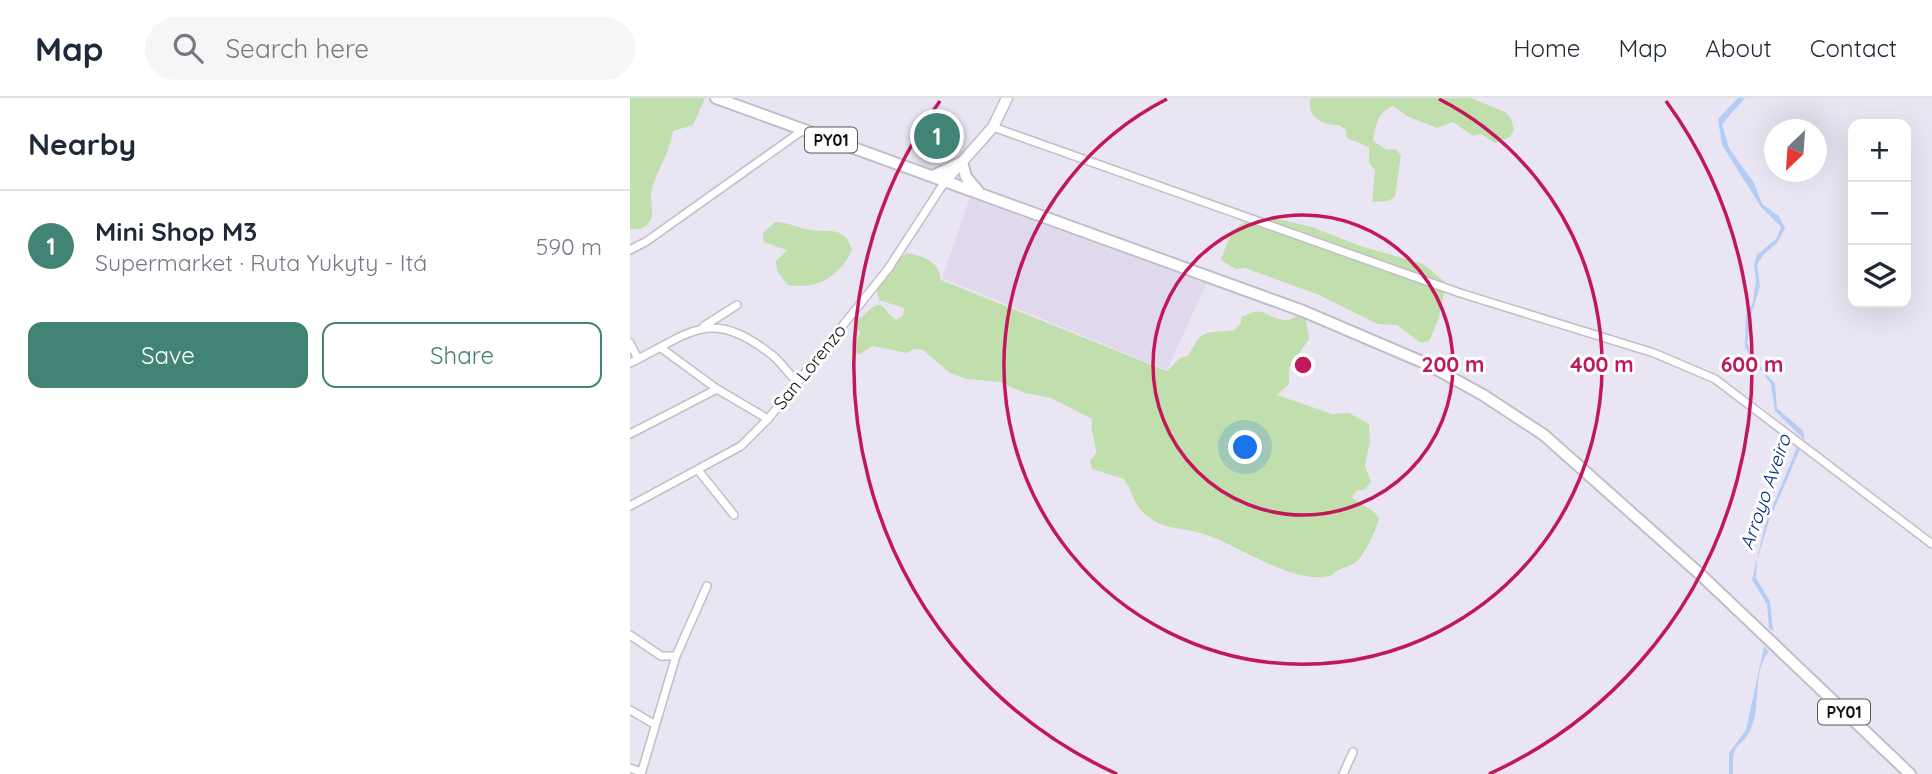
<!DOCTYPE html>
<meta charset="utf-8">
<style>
:root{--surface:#fff;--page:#f6f6f7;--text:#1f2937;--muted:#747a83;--line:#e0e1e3;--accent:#418374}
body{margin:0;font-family:Quicksand,sans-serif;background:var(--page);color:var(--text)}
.controls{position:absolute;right:21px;top:21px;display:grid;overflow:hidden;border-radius:14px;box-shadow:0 7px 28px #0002}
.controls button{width:63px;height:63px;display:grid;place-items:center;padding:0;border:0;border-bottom:2px solid var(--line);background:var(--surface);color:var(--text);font:35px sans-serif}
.compass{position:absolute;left:1134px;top:21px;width:63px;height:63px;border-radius:50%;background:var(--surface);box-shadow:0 7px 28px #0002;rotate:205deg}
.you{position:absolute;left:616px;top:350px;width:24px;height:24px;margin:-18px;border:5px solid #fff;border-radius:50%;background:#1a73e8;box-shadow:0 0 0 10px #1a73e833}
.badge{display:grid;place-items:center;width:46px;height:46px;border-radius:50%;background:var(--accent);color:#fff;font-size:23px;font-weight:700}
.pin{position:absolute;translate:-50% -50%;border:4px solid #fff;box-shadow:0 2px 7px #0006}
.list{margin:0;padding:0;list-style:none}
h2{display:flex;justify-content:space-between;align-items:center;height:91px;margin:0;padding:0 28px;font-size:30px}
h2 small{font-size:23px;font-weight:400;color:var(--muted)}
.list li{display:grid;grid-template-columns:46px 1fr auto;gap:21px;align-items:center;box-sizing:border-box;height:112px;padding:0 28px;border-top:2px solid var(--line)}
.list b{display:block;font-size:26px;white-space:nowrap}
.list p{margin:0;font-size:23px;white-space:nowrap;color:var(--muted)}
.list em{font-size:23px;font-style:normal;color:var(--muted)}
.actions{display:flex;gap:14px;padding:21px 28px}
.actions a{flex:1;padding:16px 0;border:2px solid var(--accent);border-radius:14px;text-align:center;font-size:24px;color:var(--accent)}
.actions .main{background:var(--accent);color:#fff}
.icon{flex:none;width:38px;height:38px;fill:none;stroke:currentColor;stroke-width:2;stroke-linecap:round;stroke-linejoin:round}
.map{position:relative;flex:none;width:1302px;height:676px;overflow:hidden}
header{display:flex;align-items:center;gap:42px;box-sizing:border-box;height:98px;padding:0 35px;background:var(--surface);border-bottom:2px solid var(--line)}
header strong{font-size:33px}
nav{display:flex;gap:38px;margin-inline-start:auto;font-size:24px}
.search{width:490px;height:63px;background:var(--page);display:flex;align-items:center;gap:18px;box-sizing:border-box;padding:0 24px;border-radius:38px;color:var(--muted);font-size:26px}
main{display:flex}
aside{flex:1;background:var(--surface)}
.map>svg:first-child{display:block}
.built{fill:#e0d8ed}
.green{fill:#c1dead}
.water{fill:#b4cdf6}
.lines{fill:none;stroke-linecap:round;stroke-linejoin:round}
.minor-casing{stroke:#c3bdcb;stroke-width:10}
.major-casing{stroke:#c3bdcb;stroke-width:13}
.highway-casing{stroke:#c3bdcb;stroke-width:14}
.minor{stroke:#fff;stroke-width:7}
.major{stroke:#fff;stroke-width:10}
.highway{stroke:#fff;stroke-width:10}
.ring{fill:none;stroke:#c2185b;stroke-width:3.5}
.labels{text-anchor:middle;stroke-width:6;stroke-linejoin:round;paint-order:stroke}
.shield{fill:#fff;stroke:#585659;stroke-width:2}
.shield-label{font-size:16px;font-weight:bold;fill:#100e12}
.street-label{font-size:18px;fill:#100e12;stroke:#fff}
.water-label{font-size:19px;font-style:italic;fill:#002d78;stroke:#fff}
.centre{fill:#c2185b;stroke:#fff;stroke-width:3.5}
.ring-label{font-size:21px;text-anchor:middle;font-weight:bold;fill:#c2185b;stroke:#fff;stroke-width:6;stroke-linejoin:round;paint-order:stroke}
</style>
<header>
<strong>Map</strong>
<div class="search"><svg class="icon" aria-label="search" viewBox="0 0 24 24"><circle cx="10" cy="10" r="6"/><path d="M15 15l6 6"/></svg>Search here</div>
<nav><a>Home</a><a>Map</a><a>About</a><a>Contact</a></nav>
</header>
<main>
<aside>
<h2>Nearby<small></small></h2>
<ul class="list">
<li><span class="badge">1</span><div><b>Mini Shop M3</b><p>Supermarket · Ruta Yukyty - Itá</p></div><em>590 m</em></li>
</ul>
<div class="actions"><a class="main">Save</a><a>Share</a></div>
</aside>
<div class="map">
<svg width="1302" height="676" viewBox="0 0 1302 676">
<rect width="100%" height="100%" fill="#eae5f3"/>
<path class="built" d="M340,100L576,186L537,272L312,180Z"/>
<path class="green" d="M0,0H75L63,27L43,33C39,57 28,70 22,91C18,104 28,118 16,128C11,132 5,131 0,131Z
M681,0H841L875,14L881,20L884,32L880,39L865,45L851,36L843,38L823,24L807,30L777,18L763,8C747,15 746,27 743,43L757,52L765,51L771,57L765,99L758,103L742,104L745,72L739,65V49L717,40L716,32L709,27C693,28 675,18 681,0Z
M639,119L682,129L730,148L793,166L816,185L809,220L799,243L791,245L767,227L748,226L689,197L615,170L606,171L591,162C595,151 603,126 617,124C626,122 631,124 639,119Z
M145,124C158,124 168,130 180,132C200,135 214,127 222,152C210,178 188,192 158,187L147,173L146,163L157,152L134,144L133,135Z
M277,155C294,158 309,164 311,182L537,273L550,260L558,258C574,227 576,237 604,232L610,227L612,219C637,206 633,220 654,222C662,223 667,216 675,216L679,241L659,270V286L647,297L702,316L719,315L739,326L740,343L735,368L741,384L735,391L726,393L722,400L743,413L749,420C747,430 733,462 723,466C714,470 709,470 702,477C666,490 606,445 571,435C554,430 534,431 520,420C500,406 505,395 494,381L462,371L460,363L466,355C466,343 460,335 462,321L421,300L395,295L370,284L337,281L320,275L293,252L283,251L277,255L243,248L228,257L223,250L230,235L225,228C228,219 230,221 236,215C254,197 252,213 266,222L273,218L274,210L249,202L247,193L268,162Z"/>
<path class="water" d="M1108,0H1115L1092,26L1099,50L1124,85L1132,106L1149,118L1155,130L1147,145L1133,157L1127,167L1130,188L1121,217L1117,245L1127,265L1145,286L1147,310L1173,333L1175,342L1145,313L1141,286L1115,250L1116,218L1123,204L1126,182L1124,166L1127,157L1147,140L1151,129L1131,109L1092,47L1088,21Z
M1168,347L1171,349L1139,423L1127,462L1126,480L1140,503L1143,533L1139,530L1137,506L1122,482L1135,427Z
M1134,549L1139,553C1122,575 1131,605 1122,628C1111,655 1102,637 1103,676H1099V655L1116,632Z"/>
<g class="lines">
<defs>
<path id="minor" d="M363,29L830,195L1024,255L1085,281L1302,446
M0,152L17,143L173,32
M74,228L107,207
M0,245L8,261
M31,250L87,291L138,321
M0,265C61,235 80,208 142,257C152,265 158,276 168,284
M0,336L87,291
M68,372L104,417
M0,408L111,348L138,321L258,171L316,82
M0,537L31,558H46
M0,612L24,626
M0,670L11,674
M11,676L46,558L77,488
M713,676L723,654"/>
<path id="major" d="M316,82L363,29L377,0"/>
<path id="highway" d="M86,0L673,213L797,266L853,297L914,337L1071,477L1280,676
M303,78L332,64L336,79L348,93"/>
</defs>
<use href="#minor" class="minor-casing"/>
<use href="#major" class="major-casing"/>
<use href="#highway" class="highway-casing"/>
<use href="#minor" class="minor"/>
<use href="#major" class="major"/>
<use href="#highway" class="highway"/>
</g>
<g class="ring">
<circle cx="673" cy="267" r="150"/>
<path d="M809 1A299 299 0 1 1 537 1"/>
<path d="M487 676A449 449 0 0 1 310 3M1036 3A449 449 0 0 1 859 676"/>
</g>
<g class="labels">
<g class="shield">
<rect x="175" y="29.5" width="52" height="25" rx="5"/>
<rect x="1188" y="601.5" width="52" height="25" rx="5"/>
</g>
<g class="shield-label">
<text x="201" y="48">PY01</text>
<text x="1214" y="620">PY01</text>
</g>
<g class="street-label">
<text transform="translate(180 269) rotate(-51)" y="6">San Lorenzo</text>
</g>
<g class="water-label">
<text transform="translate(1135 394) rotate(-71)" y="7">Arroyo Aveiro</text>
</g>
</g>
<circle cx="673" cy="267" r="10" class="centre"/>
<g class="ring-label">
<text x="823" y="274">200 m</text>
<text x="972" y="274">400 m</text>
<text x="1122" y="274">600 m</text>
</g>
</svg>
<div class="controls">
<button>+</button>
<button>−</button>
<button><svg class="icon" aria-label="layers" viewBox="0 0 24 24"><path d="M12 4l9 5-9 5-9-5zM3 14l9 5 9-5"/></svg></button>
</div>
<svg class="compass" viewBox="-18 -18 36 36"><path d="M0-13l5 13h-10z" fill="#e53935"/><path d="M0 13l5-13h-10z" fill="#747a83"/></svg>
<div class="you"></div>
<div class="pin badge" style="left:307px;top:38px">1</div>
</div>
</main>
